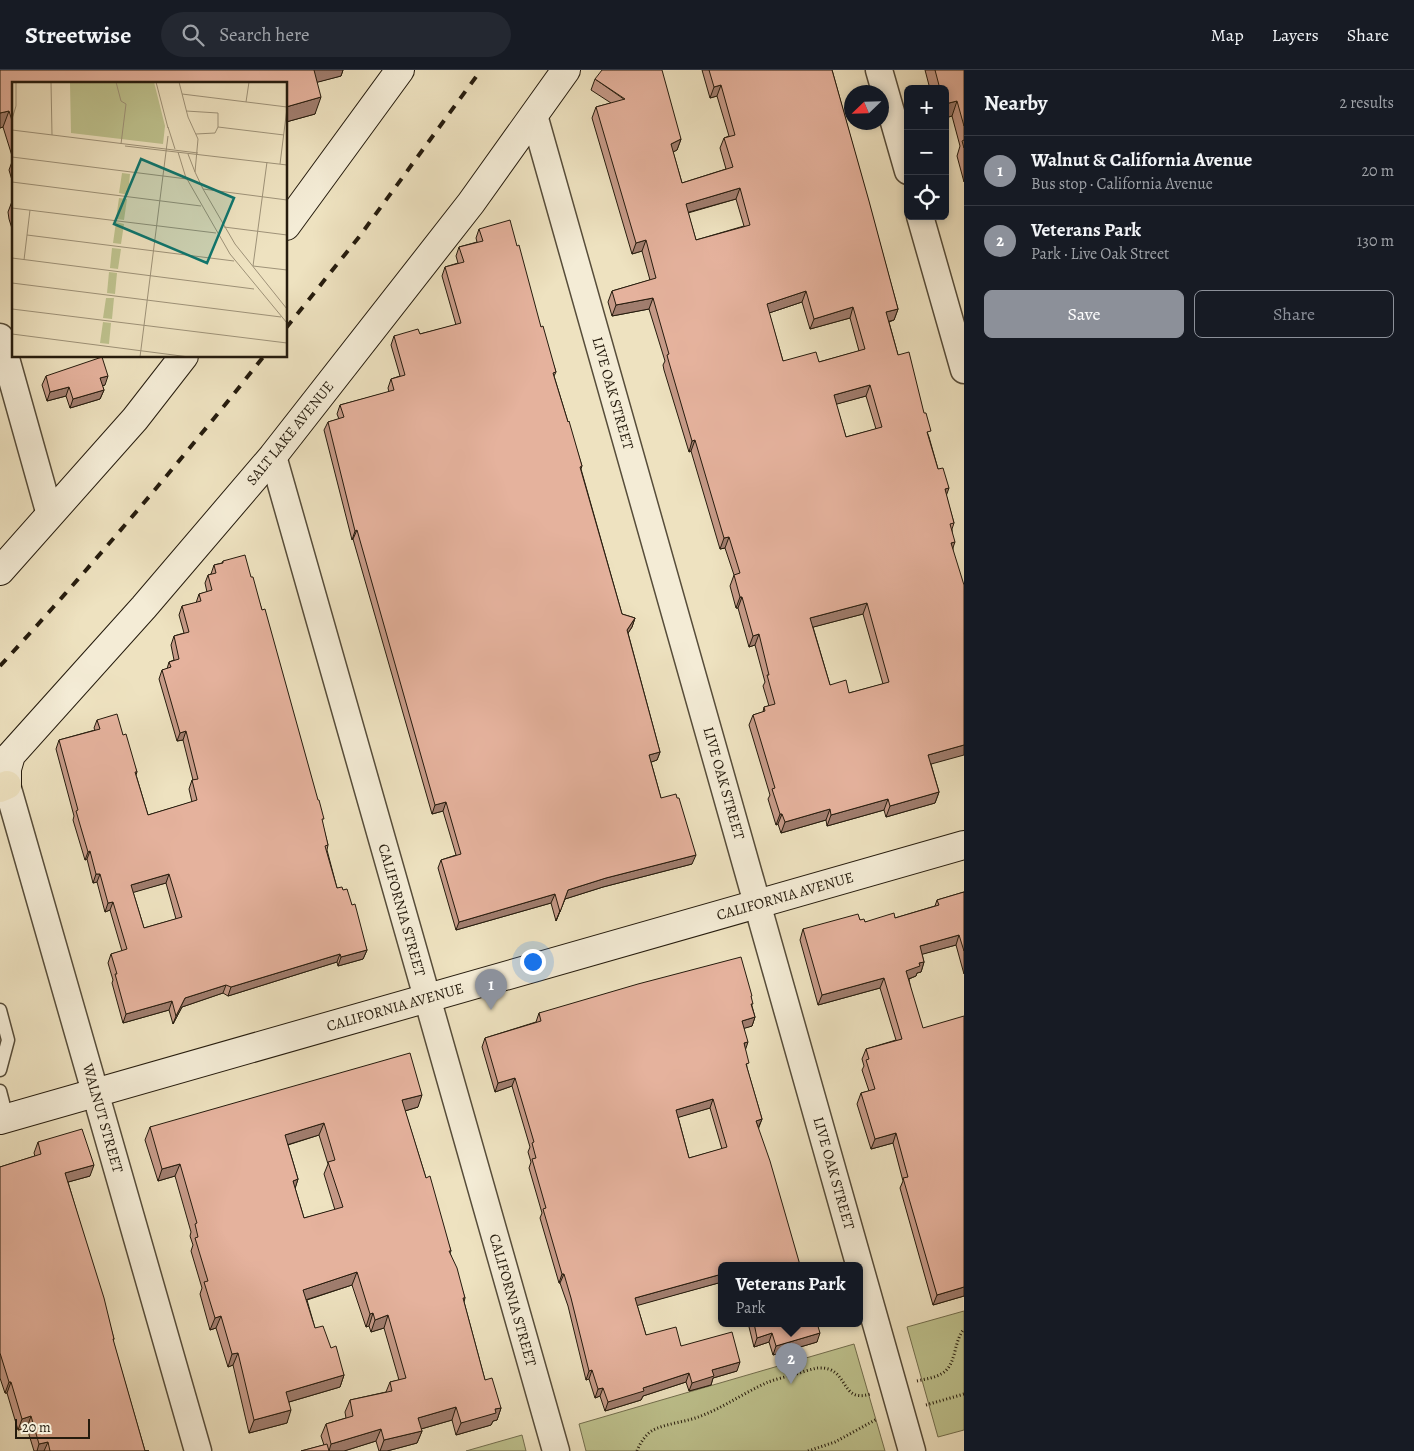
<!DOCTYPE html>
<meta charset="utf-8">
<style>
:root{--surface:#171b24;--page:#242831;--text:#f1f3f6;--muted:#9ea1a6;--line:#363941;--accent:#8c9099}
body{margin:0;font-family:Alegreya,serif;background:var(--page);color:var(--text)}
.controls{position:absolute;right:15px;top:15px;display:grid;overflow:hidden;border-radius:8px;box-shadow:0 2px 8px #0003}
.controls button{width:45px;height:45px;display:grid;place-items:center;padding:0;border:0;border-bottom:1px solid var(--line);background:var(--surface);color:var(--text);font:25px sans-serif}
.compass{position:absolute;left:844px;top:15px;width:45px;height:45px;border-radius:50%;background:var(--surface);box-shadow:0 2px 8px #0003;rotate:247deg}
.scale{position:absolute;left:15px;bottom:12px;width:75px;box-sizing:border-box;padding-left:5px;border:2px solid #251b0d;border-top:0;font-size:14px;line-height:18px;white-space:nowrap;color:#251b0d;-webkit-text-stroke:4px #f4ecd6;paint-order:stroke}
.you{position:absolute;left:532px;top:891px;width:18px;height:18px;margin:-12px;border:4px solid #fff;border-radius:50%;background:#1a73e8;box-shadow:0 0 0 8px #1a73e833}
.badge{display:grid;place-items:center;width:32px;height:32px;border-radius:50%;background:var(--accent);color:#fff;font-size:16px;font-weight:700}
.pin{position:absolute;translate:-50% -41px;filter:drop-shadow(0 1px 2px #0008)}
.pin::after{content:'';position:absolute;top:26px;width:18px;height:15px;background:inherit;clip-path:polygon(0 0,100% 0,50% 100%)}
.popup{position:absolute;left:718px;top:1192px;width:145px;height:65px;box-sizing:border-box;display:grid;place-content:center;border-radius:8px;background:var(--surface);filter:drop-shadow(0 1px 4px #0005);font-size:16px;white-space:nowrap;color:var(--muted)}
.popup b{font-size:19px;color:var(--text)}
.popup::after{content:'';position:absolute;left:50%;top:100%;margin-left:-10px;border:10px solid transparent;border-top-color:var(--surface)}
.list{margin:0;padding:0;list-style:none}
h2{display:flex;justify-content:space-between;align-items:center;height:65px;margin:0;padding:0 20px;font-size:21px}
h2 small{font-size:16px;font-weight:400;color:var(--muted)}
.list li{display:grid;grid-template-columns:32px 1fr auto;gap:15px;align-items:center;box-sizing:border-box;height:70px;padding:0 20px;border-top:1px solid var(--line)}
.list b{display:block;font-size:19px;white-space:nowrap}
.list p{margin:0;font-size:16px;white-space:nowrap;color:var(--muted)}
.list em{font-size:16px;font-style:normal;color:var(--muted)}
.actions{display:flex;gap:10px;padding:15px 20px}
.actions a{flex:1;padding:11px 0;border:1px solid var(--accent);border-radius:8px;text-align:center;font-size:18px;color:var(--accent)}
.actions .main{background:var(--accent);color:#fff}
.icon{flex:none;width:28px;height:28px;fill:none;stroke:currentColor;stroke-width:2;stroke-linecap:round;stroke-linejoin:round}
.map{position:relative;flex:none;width:964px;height:1381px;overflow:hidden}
header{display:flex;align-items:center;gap:30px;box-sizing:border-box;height:70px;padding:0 25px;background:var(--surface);border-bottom:1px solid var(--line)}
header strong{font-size:24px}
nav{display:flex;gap:28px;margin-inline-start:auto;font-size:18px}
.search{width:350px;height:45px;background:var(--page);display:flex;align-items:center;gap:12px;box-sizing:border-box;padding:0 18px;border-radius:28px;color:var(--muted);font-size:19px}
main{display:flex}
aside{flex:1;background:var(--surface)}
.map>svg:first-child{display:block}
.park{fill:#bec28e;stroke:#726e4e}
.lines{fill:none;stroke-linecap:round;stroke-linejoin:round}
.lane-casing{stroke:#574d3a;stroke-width:15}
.street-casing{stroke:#574d3a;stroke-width:29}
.secondary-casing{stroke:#251b0d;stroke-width:30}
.primary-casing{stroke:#251b0d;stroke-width:30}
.path{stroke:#251b0d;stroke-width:3;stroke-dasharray:1 2.5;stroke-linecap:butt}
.lane{stroke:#f4ecd6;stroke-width:12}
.street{stroke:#f4ecd6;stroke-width:26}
.secondary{stroke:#f4ecd6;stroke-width:28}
.primary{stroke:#eee2c0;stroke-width:28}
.rail{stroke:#251b0d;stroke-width:4;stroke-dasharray:9 9;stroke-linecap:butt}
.wall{fill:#c59987;stroke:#251b0d;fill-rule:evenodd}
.shaded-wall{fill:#a07d6e;stroke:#251b0d}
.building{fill:#e5b29d;stroke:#251b0d;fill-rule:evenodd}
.labels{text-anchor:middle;stroke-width:4;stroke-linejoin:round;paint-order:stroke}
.street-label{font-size:15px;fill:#251b0d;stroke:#f4ecd6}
.inset-road{fill:none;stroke:#9e9278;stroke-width:1}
.view{fill:#0f766e;fill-opacity:0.15;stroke:#0f766e;stroke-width:2.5}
.inset-edge{fill:none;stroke:#251b0d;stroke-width:2.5}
</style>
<header>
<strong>Streetwise</strong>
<div class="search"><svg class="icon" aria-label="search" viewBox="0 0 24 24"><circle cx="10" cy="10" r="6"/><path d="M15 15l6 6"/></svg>Search here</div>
<nav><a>Map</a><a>Layers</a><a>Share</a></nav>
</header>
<main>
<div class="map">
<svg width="964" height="1381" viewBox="0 0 964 1381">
<rect width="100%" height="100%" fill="#eee2c0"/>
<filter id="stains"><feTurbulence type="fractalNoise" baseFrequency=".004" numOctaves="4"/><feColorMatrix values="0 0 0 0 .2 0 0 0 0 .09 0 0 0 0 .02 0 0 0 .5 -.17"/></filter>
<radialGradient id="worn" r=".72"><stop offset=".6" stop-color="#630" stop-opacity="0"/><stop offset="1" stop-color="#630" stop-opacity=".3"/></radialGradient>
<path class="park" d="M964,1241V1360L938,1367L907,1257Z
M854,1274L885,1381H586L579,1354Z
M522,1365L526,1381H466Z"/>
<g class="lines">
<defs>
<path id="lane" d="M0,940L8,970L0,1000
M0,1021L7,1048"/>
<path id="street" d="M879,0L908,101
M534,45L912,1381
M920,146L964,300
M0,267L50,445
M273,386L556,1381
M7,715L198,1381"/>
<path id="secondary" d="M286,156L400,0
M0,501L135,349L184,286
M7,715V699L11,685L144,537L273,386L471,133L566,0
M0,1050L964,775"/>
<path id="primary" d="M0,718L7,715"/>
</defs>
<use href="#lane" class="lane-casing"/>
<use href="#street" class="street-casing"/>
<use href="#secondary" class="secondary-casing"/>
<use href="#primary" class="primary-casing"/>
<path class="path" d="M917,1311C925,1309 934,1308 941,1304C957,1296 953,1272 964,1259
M926,1335L964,1324
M637,1381C640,1373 646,1364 653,1360C668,1353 686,1352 701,1346C724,1337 744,1323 766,1313C775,1309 786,1307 796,1304C803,1302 811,1299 818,1298C850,1296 839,1334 870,1324
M808,1381L835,1372L877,1349"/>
<use href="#lane" class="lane"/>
<use href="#street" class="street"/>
<use href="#secondary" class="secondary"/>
<use href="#primary" class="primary"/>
<path class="rail" d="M286,258L359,167L481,0
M0,596C92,496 180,392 264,286"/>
</g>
<path class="wall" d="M0,0H343L341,6L317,12L315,44L286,52V14H14V117L9,100L13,89L3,57L0,58Z
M702,0H832L898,239L894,250L889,252L898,285L929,367L938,399L946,425L954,453L952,459L953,479L931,694L939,722L935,733L886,747L884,740L827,756L826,750L781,763L778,754L776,755L768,729L770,725L749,655L753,645L763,642L764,637L769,636L763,616L765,612L755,575L749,577L738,538H736L730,516L734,505L725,478L720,479L691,381L689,382L664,300L663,295L665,291L649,239L612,246L608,232L612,221L650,210L642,181L632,184L592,48L596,37L611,33L591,20L595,9L681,69L677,80L673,82L682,113L726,99L720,78L724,68L729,66L717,26L710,28ZM736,129L744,156L696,170L688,143ZM802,232L810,259L850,248L859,281L819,292L783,291L769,243ZM866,326L876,359L846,367L836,334ZM863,544L883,614L849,623L830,615L813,557Z
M925,0H964V112L957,86L960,76L952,46L945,48V19H930Z
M14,126V165L9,149L8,142Z
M479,159L541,257L556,302L554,306L568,352L582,396L581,399L622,544L635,548L632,557L628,563L660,682L657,690L651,692L661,728L692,794L603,817L565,829L556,851L551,833L456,860L438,798L441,790L456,785L443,741L432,744L353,469L352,470L324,360L328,352L339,349L337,344L340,335L389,322L388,318L391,309L400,306L391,275L394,266L420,264L456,255L442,206L445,197L458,193L456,186L459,177L477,172L476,168Z
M46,306L105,315H102L104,320L100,329L70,338L66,326L47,331L42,315Z
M223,491L251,507L262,540L322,752L328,775L327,780L337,818L343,820L352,835L367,880L363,889L338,896L337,892L228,926L223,923L182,937L173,954L169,940L123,953L112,913L113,910L108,893L111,884L122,881L110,840L105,842L97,812L93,813L87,789L85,790L73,750L74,746L56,679L59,670L95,660L94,658L97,650L123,665L137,702L136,705L148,745L192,732L189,719L192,710H193L183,670L177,671L159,609L162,600L167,599L169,592L174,590L171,575L174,566L184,563L179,545L182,536L196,533L199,524L207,522L205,513L208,505L211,504L214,495L222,493ZM166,813L176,849L144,858L133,822Z
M964,822V904L956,875L922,884L924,892L921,902L917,903L916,906L909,909L964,1226L933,1235L900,1118L903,1111L893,1073L871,1079L857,1034L861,1023L869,1021L862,1000L864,996L862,989L866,979L896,970L880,918L818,935L800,870L803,859L860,850L865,852L895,848L935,836L937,830Z
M751,928L752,936L755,947L752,956L744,958L745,979L747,998L762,1049L759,1057L722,1195V1212L637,1235L646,1265L681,1276L737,1301L713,1308L711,1315L689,1321L686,1312L643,1326L641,1330L605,1341L600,1326L595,1328L589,1309L586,1310L568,1236L560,1213H559L540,1148L542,1143L529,1098L531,1092L528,1082L530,1077L512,1016L495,1022L482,977L485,968L536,952L539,943ZM710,1038L722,1079L689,1088L678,1047Z
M418,1037L405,1041L426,1108L451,1181L450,1183L465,1228L464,1232L485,1310L501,1338L497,1350L493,1351L491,1355L456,1365L452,1350L421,1359L422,1361L417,1373L387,1381H379L376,1371L344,1381H301L324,1375L321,1366L326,1354L346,1348L345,1342L350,1330L386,1322L390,1312L399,1310L384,1258L371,1262L369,1256L366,1257L352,1215L307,1230L315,1258L331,1278L344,1305L340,1317L289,1332L287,1353L249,1363L233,1295L228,1297L216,1258L210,1260L200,1224L202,1218L191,1181L193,1175L190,1166L191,1162L175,1106L158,1111L145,1070L150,1057ZM319,1065L328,1094L324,1104L335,1140L304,1148L295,1118L298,1109L288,1075Z
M38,1072L90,1106L68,1112L114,1269L113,1271L145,1381H149H34L27,1358L18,1360L7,1323H5L0,1308V1097L35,1086L34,1083Z
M748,1253H817V1272L773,1285L769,1272L754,1277Z"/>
<path class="shaded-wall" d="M313,0H343L341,6L307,15Z
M721,15L717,26L710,28L714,17Z
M321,27L315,44L286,52V37Z
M957,31L952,46L945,48V34Z
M9,41L3,57L0,58V43Z
M681,69L677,80L667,85L671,74Z
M740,118L736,129L682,144L686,134Z
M646,170L642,181L632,184L636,173Z
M806,221L802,232L763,245L767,234Z
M653,228L649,239L612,246L616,235Z
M853,237L850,248L810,259L814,249Z
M898,239L894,250L882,253L886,242Z
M108,306L105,315L97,317L100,308Z
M870,315L866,326L830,336L834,325Z
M69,317L66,326L47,331L50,322Z
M104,320L100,329L70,338L73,329Z
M695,370L691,381L689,382L692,371Z
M949,418L945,429V419Z
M357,460L353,469L352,470L355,461Z
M729,467L725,478L720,479L724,468Z
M955,472L951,483V473Z
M740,527H742L738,538H736Z
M867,533L863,544L806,559L810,548Z
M635,548L632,557L624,569L627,560Z
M759,564L755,575L749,577L753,566Z
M186,661L183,670L177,671L180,663Z
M964,675V685L924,696L928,685Z
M660,682L657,690L646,694L649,685Z
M939,722L935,733L886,747L890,736Z
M888,729L884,740L827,756L831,745Z
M446,732L443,741L432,744L435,735Z
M830,739L826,750L781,763L785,752Z
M780,744H782L778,754L776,755Z
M90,781L87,789L85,790L88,782Z
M696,785L692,794L603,817L565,829L556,851L568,820L606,808Z
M96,804H100L97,812L93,813Z
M169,804L166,813L128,824L131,815Z
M555,824L551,833L456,860L459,852Z
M113,832L110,840L105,842L108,833Z
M959,865L956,875L916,886L920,876Z
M367,880L363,889L338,896L341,887Z
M340,884L337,892L228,926L231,917Z
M924,892L921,902L917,903L916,906L903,911L906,901L919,893Z
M884,908L880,918L818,935L822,925Z
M226,915L223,923L182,937L173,954L176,946L185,928Z
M172,931L169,940L123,953L126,944Z
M755,947L752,956L739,960L742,951Z
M748,972L745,981L744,973Z
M515,1008L512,1016L495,1022L498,1013Z
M422,1025L418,1037L398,1043L402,1030Z
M713,1029L710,1038L673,1049L676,1040Z
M762,1049L758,1058L756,1051Z
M324,1053L319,1065L280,1077L285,1065Z
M896,1063L893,1073L871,1079L875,1069Z
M180,1094L175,1106L158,1111L162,1099Z
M94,1095L90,1106L61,1114L65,1103Z
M298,1109L294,1122L293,1111Z
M357,1202L352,1215L299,1232L303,1220Z
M562,1204H564L560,1213H559Z
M722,1204V1212L632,1237L635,1228Z
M964,1217V1226L933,1235L937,1225Z
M373,1243L369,1256L366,1257L370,1244Z
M388,1245L384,1258L371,1262L375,1250Z
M221,1246L216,1258L210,1260L215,1248Z
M772,1263L769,1272L754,1277L757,1268Z
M820,1263L817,1272L773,1285L776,1276Z
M238,1283L233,1295L228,1297L232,1284Z
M740,1292L737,1301L713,1308L711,1315L689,1321L692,1313L712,1300Z
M592,1300L589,1309L586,1310L589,1301Z
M689,1303L686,1312L643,1326L641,1330L605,1341L608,1332L643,1318Z
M344,1305L340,1317L282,1334L286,1322Z
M9,1312H11L7,1323H5Z
M603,1318L600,1326L595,1328L598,1319Z
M456,1337L452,1350L414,1361L418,1348Z
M501,1338L497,1350L493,1351L491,1355L456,1365L461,1353L495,1339Z
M291,1340L287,1353L249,1363L254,1350Z
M31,1346L27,1358L18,1360L22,1349Z
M381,1359L376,1371L344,1381H329L331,1374Z
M422,1361L417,1373L387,1381H380L384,1370Z
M48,1372L44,1381H37L39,1374Z"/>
<path class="building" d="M0,0H314L321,27L286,37V14H14V57L9,41L0,43Z
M602,0H662L681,69L671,74L682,113L733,97L724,68L735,65L721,15L714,17L709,0H832L869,131L898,239L886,242L898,285L909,282L924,343H926L931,361L927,362L938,399L943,398L949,418L945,419L954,453L950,454L955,472L951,473L964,515V675L928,685L939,722L890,736L888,729L831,745L830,739L785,752L782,744H780L772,719L775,718L753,645L765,641L764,637L775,634L767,605H769L759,564L753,566L742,527H740L734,505L740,503L729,467L724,468L695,370L692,371L668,289L667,285L669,284L653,228L616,235L612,221L656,208L646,170L636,173L596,37L625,29L595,9ZM740,118L750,155L696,170L686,134ZM806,221L814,249L853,237L865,279L819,292L816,282L783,291L767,234ZM870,315L882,357L846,367L834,325ZM867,533L889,612L849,623L846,610L830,615L810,548Z
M935,0H964V56L957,31L945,34V19H940Z
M964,70V78L962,71Z
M510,150L517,176L519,175L541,257L543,256L556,302L553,303L568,352L569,351L582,396L580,397L622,544L635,548L627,560L660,682L649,685L661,728L676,724L677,728H679L696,785L606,808L568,820L560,842L555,824L459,852L441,790L461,784L446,732L435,735L357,460L355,461L328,352L344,347L340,335L394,320L391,309L405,305L394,266L418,259L420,264L461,253L445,197L464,192L459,177L483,171L479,159Z
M102,287L108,306L100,308L104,320L73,329L69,317L50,322L46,306Z
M245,485L251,507H253L262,540L265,539L318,730H319L324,749H322L328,775L325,776L337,818L342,817L343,820L347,819L352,835L355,834L367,880L341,887L340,884L231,917L226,915L185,928L176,946L172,931L126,944L115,904H117L111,884L127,879L113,832L108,833L100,804H96L90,781L88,782L76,741L78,740L59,670L100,659L97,650L117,644L123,665L126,664L137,702H135L148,745L197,730L192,710L198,709L186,661L180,663L162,600L171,597L169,592L179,589L174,566L189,562L182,536L201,531L199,524L212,520L208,505L216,503L214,495L223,493V491ZM169,804L182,847L144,858L131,815Z
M964,822V881L959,865L920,876L924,892L919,893L920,896L906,901L923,958L964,946V1217L937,1225L903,1108L908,1107L896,1063L875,1069L861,1023L875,1019L866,990L869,989L866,979L902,969L884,908L822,925L803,859L858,844L860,850L864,849L865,852L894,843L895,848L939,835L937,830Z
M741,887L752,926H751L753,934H751L755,947L742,951L748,972L744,973L749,993L746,994L762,1049L756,1051L770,1091L800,1195H722V1204L635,1228L646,1265L676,1257L681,1276L732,1262L740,1292L712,1300L714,1306L692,1313L689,1303L643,1318L644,1321L608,1332L603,1318L598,1319L592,1300L589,1301L571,1228L564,1204H562L543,1139L546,1138L532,1089L536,1088L532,1073L534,1072L515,1008L498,1013L485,968L541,951L539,943L638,914ZM713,1029L727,1077L689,1088L676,1040Z
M410,983L422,1025L402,1030L426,1108L430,1106L451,1181H449L457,1198L465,1228H463L485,1310L492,1308L501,1338L495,1339L496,1343L461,1353L456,1337L418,1348L422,1361L384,1370L381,1359L331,1374L326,1354L353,1346L350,1330L392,1321L390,1312L406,1308L388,1245L375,1250L373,1243L370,1244L357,1202L303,1220L315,1258L323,1256L331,1278L336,1276L344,1305L286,1322L291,1340L254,1350L238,1283L232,1284L221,1246L215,1248L204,1212L208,1211L195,1168L198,1167L195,1154L197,1153L180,1094L162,1099L150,1057ZM324,1053L335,1090L328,1092L343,1137L304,1148L293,1111L298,1109L285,1065Z
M82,1059L94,1095L65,1103L104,1228L114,1269H113L145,1381H149H50L48,1372L39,1374L31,1346L22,1349L11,1312H9L0,1283V1097L41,1084L38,1072Z
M754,1253H817L820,1263L776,1276L772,1263L757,1268Z
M327,1374L329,1381H301Z"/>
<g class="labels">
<g class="street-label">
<text transform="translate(613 323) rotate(74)" y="5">LIVE OAK STREET</text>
<text transform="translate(290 363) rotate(-51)" y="5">SALT LAKE AVENUE</text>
<text transform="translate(724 713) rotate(74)" y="5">LIVE OAK STREET</text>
<text transform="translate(785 826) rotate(-16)" y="5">CALIFORNIA AVENUE</text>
<text transform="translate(402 840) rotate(74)" y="5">CALIFORNIA STREET</text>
<text transform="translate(395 937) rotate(-16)" y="5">CALIFORNIA AVENUE</text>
<text transform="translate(103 1048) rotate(74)" y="5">WALNUT STREET</text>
<text transform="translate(834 1103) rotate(74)" y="5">LIVE OAK STREET</text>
<text transform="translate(513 1230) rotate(74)" y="5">CALIFORNIA STREET</text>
</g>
</g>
<g transform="translate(12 12)">
<rect width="275" height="275" fill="#eee2c0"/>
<path d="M142,0L153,44L151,62L59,51L58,1ZM110,91L118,92L116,113L107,111ZM107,116L115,117L112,138L104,137ZM104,140L112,142L109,162L101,161ZM100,166L109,167L106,187L98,186ZM97,190L105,191L103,212L95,211ZM94,216H102L100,237L91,236ZM91,240L99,241L97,262L88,261Z" fill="#bec28e"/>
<path class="inset-road" d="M39,0L40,53M104,0L109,19L114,22L109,62M144,0L156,46M167,0L176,35L186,57L183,90L191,107L223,162L275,227M170,12L275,25M234,20L237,0M174,29L206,31V45M0,37L4,24V0M156,45L163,67M0,48L186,71M184,52L203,51L206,45L272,53M113,64L275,83M166,70L174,96M176,72L183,90M0,75L175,97L218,172L275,241M268,82L275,26M0,100L189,124M191,107L275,118M0,126L204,151M212,145L275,153M15,153L222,179M0,176L242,207M12,178L18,128M241,184L255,80M241,184L275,188M0,201L269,235M0,227L275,261M0,252L177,275M128,275L156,54"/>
<path class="view" d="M129,77L222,116L195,181L102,142Z"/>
<rect width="275" height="275" class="inset-edge"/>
</g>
<rect width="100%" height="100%" filter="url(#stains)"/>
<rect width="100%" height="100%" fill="url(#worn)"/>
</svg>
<div class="controls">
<button>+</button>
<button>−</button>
<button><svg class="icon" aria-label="locate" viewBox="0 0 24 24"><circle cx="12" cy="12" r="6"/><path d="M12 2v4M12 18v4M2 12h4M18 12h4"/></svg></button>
</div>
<svg class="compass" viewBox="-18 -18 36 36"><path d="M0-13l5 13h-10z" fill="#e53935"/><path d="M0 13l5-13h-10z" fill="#9ea1a6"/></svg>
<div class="scale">20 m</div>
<div class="you"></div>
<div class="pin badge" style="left:491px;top:940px">1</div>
<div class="pin badge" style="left:791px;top:1314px">2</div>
<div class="popup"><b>Veterans Park</b>Park</div>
</div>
<aside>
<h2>Nearby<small>2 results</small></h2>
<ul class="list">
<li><span class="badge">1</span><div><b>Walnut &amp; California Avenue</b><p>Bus stop · California Avenue</p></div><em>20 m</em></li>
<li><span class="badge">2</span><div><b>Veterans Park</b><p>Park · Live Oak Street</p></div><em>130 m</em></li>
</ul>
<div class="actions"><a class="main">Save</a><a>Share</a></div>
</aside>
</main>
